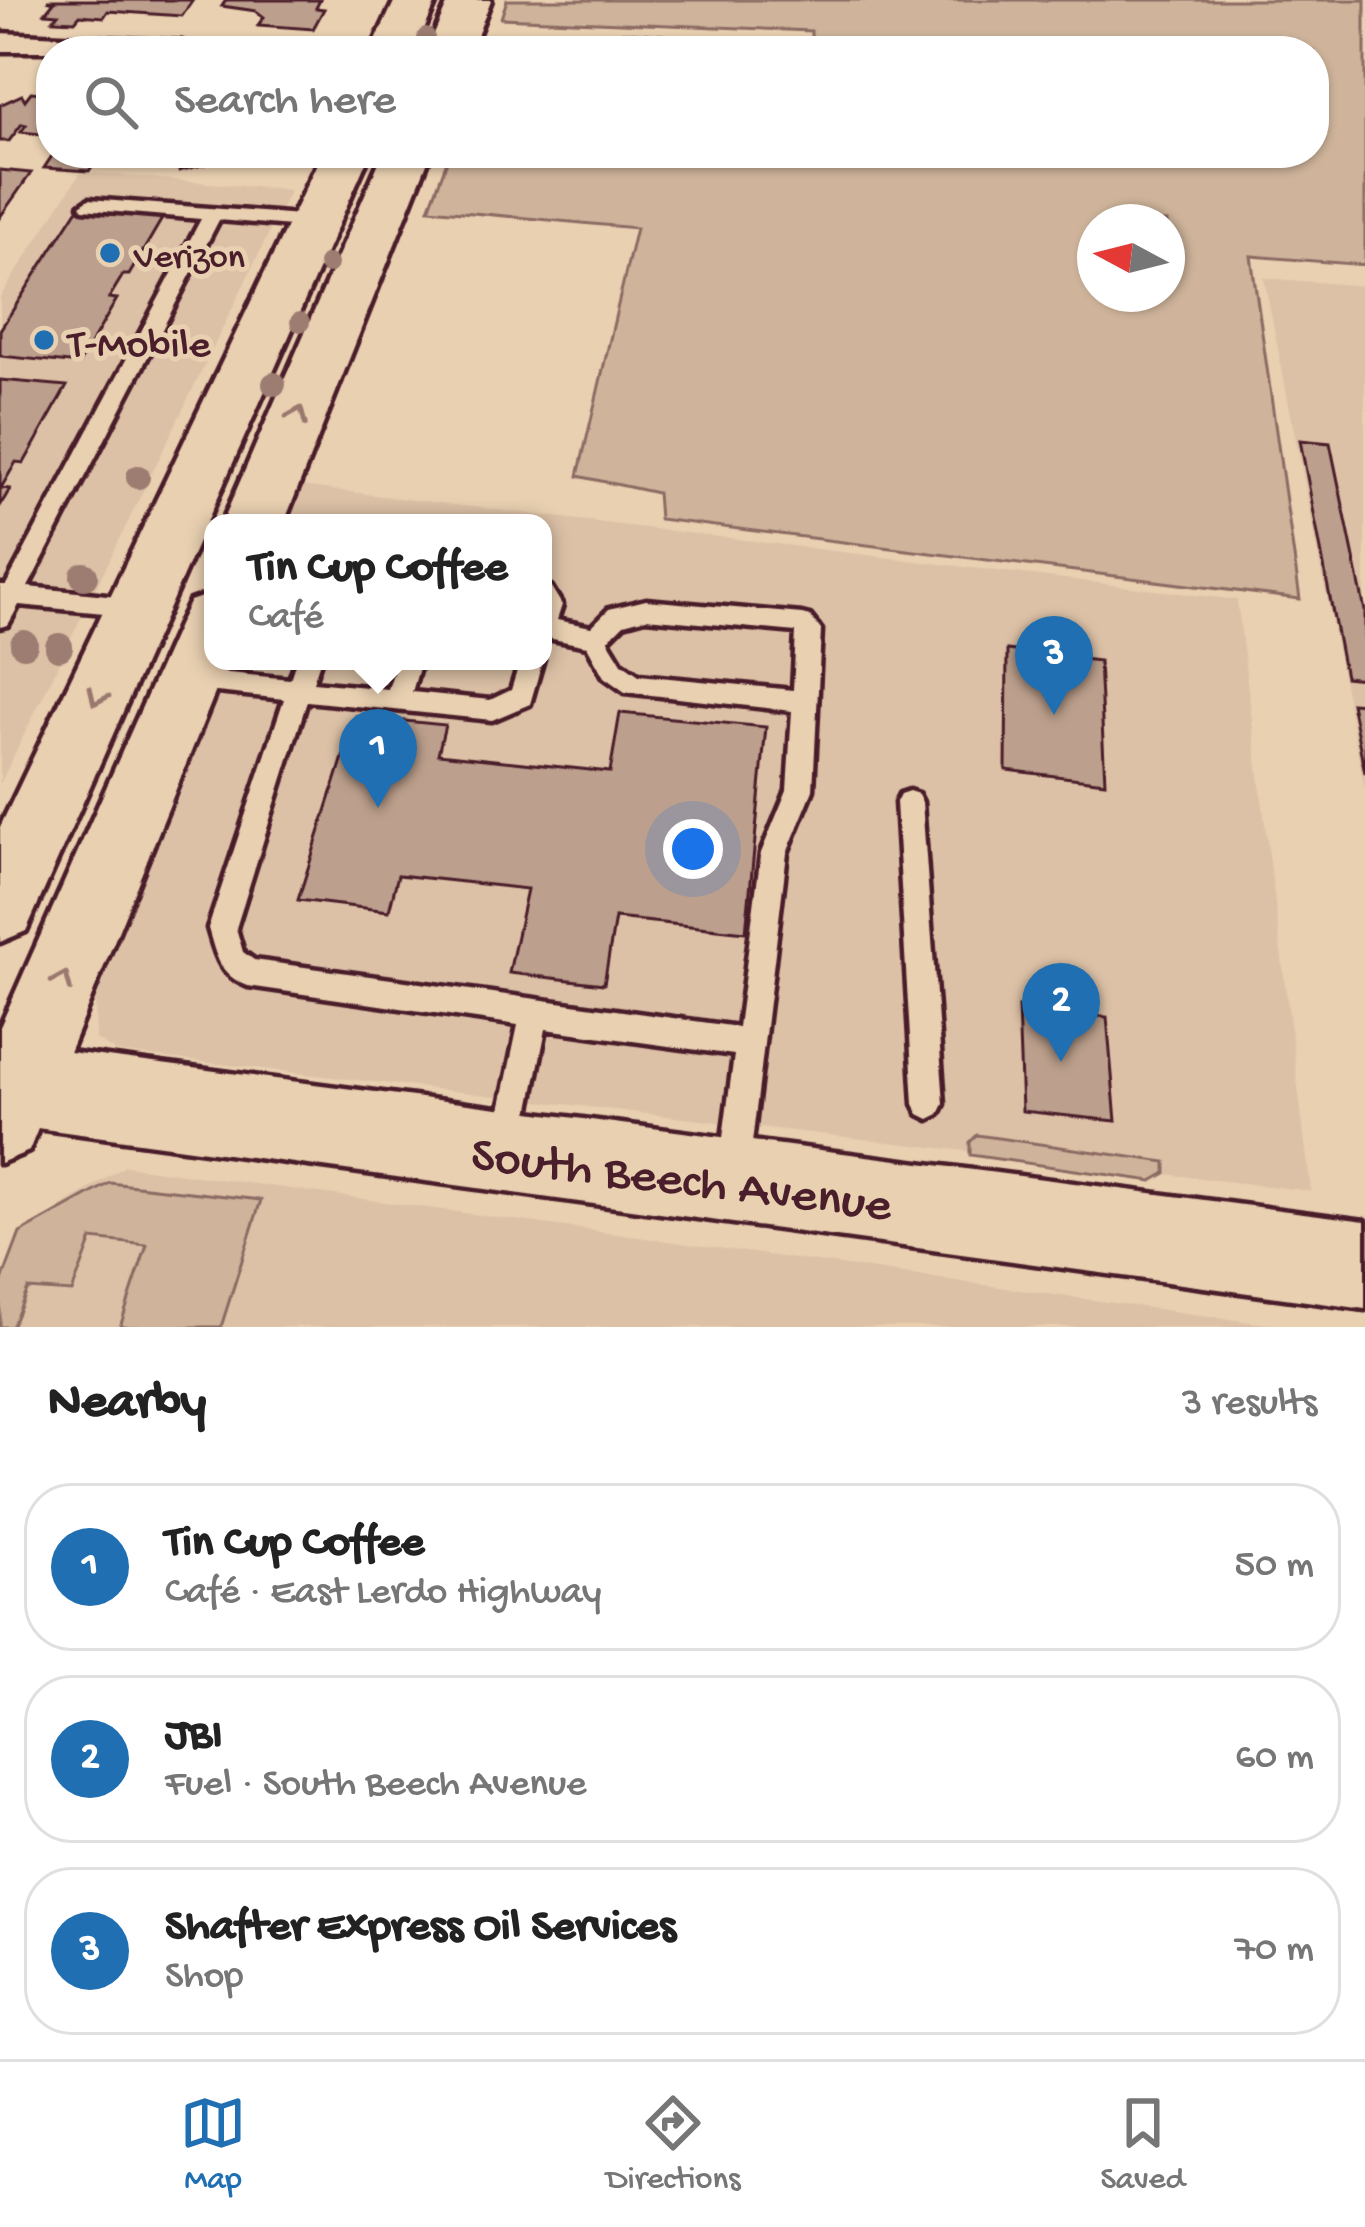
<!DOCTYPE html>
<meta charset="utf-8">
<style>
:root{--surface:#fff;--page:#f6f6f6;--text:#222;--muted:#767676;--line:#e0e0e0;--accent:#1f6fb2}
body{margin:0;font-family:"Gochi Hand",sans-serif;background:var(--page);color:var(--text)}
.compass{position:absolute;left:1077px;top:204px;width:108px;height:108px;border-radius:50%;background:var(--surface);box-shadow:0 3px 9px #0004;rotate:277deg}
.you{position:absolute;left:693px;top:849px;width:42px;height:42px;margin:-30px;border:9px solid #fff;border-radius:50%;background:#1a73e8;box-shadow:0 0 0 18px #1a73e833}
.badge{display:grid;place-items:center;width:78px;height:78px;border-radius:50%;background:var(--accent);color:#fff;font-size:39px;font-weight:700}
.pin{position:absolute;translate:-50% -99px;filter:drop-shadow(0 3px 6px #0008)}
.pin::after{content:'';position:absolute;top:63px;width:42px;height:36px;background:inherit;clip-path:polygon(0 0,100% 0,50% 100%)}
.popup{position:absolute;left:204px;top:514px;width:348px;height:156px;box-sizing:border-box;display:grid;place-content:center;border-radius:24px;background:var(--surface);filter:drop-shadow(0 3px 9px #0005);font-size:39px;white-space:nowrap;color:var(--muted)}
.popup b{font-size:45px;color:var(--text)}
.popup::after{content:'';position:absolute;left:50%;top:100%;margin-left:-24px;border:24px solid transparent;border-top-color:var(--surface)}
.list{margin:0;padding:0;list-style:none}
h2{display:flex;justify-content:space-between;align-items:center;height:156px;margin:0;padding:0 48px;font-size:51px}
h2 small{font-size:39px;font-weight:400;color:var(--muted)}
.list li{display:grid;grid-template-columns:78px 1fr auto;gap:36px;align-items:center;box-sizing:border-box;height:168px;margin:0 24px 24px;padding:0 24px;border:3px solid var(--line);border-radius:48px}
.list b{display:block;font-size:45px;white-space:nowrap}
.list p{margin:0;font-size:39px;white-space:nowrap;color:var(--muted)}
.list em{font-size:39px;font-style:normal;color:var(--muted)}
.icon{flex:none;width:66px;height:66px;fill:none;stroke:currentColor;stroke-width:2;stroke-linecap:round;stroke-linejoin:round}
.map{position:relative;flex:none;width:1365px;height:1327px;overflow:hidden}
.search{position:absolute;background:var(--surface);box-shadow:0 3px 9px #0004;left:36px;right:36px;top:36px;height:132px;display:flex;align-items:center;gap:30px;box-sizing:border-box;padding:0 42px;border-radius:48px;color:var(--muted);font-size:45px}
.sheet{height:732px;background:var(--surface)}
nav{display:flex;justify-content:space-around;align-items:center;box-sizing:border-box;height:168px;border-top:3px solid var(--line);background:var(--surface);font-size:33px;color:var(--muted)}
nav a{display:grid;justify-items:center;gap:6px}
nav .on{color:var(--accent)}
.map>svg:first-child{display:block}
.built{fill:#dcc1a6}
.green{fill:#cfb49b;stroke:#8c6a63;stroke-width:3;fill-rule:evenodd}
.building{fill:#bc9f8c;stroke:#4a1f2b;stroke-width:3}
.lines{fill:none;stroke-linecap:round;stroke-linejoin:round}
.service-casing{stroke:#4a1f2b;stroke-width:9}
.minor-casing{stroke:#4a1f2b;stroke-width:9}
.secondary-casing{stroke:#4a1f2b;stroke-width:9}
.primary-casing{stroke:#4a1f2b;stroke-width:9}
.service{fill:#e9d0b1;fill-rule:evenodd}
.minor{fill:#e9d0b1;fill-rule:evenodd}
.secondary{fill:#e9d0b1;fill-rule:evenodd}
.primary{fill:#e9d0b1;fill-rule:evenodd}
.tree{fill:#9d7b71}
.oneway{stroke:#9a786e}
.poi-dot{fill:#1f6fb2;stroke:#e9d0b1;stroke-width:4.5}
.labels{text-anchor:middle;stroke-width:10;stroke-linejoin:round;paint-order:stroke}
.far-poi-label{font-size:36px;fill:#4a1f2b;stroke:#e9d0b1;text-anchor:start}
.poi-label{font-size:42px;fill:#4a1f2b;stroke:#e9d0b1;text-anchor:start}
.near-street-label{font-size:51px;fill:#4a1f2b;stroke:#e9d0b1}
</style>
<div class="map">
<svg width="1365" height="1327" viewBox="0 0 1365 1327">
<rect width="100%" height="100%" fill="#e9d0b1"/>
<filter id="ink" filterUnits="userSpaceOnUse"><feTurbulence type="fractalNoise" baseFrequency=".00833" numOctaves="2"/><feDisplacementMap in="SourceGraphic" scale="24" xChannelSelector="R" yChannelSelector="G"/><feConvolveMatrix kernelMatrix="1 2 1 2 8 2 1 2 1" color-interpolation-filters="sRGB"/></filter>
<g filter="url(#ink)">
<path class="built" d="M81,172L290,190L0,784V297Z
M1264,278L1365,286V790Z
M300,486L1237,600L1311,1191L116,1052L96,1039L95,990L224,661H543V523H277L286,500Z
M125,1166L1287,1327H0V1301L38,1222Z"/>
<path class="green" d="M507,0H1365V265L1251,256L1300,599L659,519L657,493L578,476L636,228L429,209L450,153H1314V51H811V31L501,18ZM1095,222H1167V294H1095Z
M977,1135L1166,1162V1173L1152,1181L970,1155V1142Z
M110,1183L261,1200L221,1327H120L147,1245L92,1239L72,1292L28,1289L12,1327H0V1286L20,1233Z"/>
<path class="building" d="M193,0L182,16L108,11L104,17L80,15L75,21L53,20L58,14L45,13L54,2L47,0Z
M226,0H320L316,8L324,9L313,29L258,25L264,17L256,11L222,6Z
M622,32L662,35L658,51H617Z
M308,38L301,51H251L254,47Z
M31,92L51,94V135L21,132L26,125L22,124L9,141H0V105L22,95L25,100Z
M54,153H87L85,161L90,153L100,155L89,171L44,168Z
M172,153H217L221,160L179,171Z
M0,170L31,173L0,217Z
M77,210L163,217L129,275H123L109,298L117,299L79,364L0,356V330Z
M0,380L67,386L24,463L16,462L1,488L10,489L0,506Z
M1300,440L1330,443L1365,611V679L1345,677Z
M1007,650L1099,661L1105,782L1006,770Z
M1351,703L1365,704V773Z
M620,713L766,727L746,932L615,918L604,984L509,973L527,889L398,875L389,911L298,900L356,716L445,725L438,754L610,772Z
M1018,1007L1107,1017L1116,1121L1022,1111Z"/>
<g class="lines">
<defs>
<path id="service" d="M89,199L314,216L323,222L314,228L219,220L28,587L136,598L148,607L144,614L136,616L19,605L8,625L0,627V585H6L201,219L83,209L80,205Z
M543,584L551,587L562,605L557,620L591,627L609,609L646,600L802,614L810,616L821,630L813,790L787,853L749,1168L745,1179L734,1183L723,1179L719,1168L734,1055L546,1029L524,1138L520,1149L509,1153L498,1149L494,1138L518,1025L248,986C219,975 216,956 208,928L284,699L188,689L179,686L176,679L179,672L188,669L290,679L296,661H320L313,682L388,689L397,661H421L412,692L490,700L511,690L520,661L543,659L530,704L492,720L307,701L236,928L243,952L254,960L738,1027L761,853L787,790L792,711L625,692L604,677L587,646L543,637ZM646,618L796,632L793,690L639,675L622,663L608,640L624,624Z
M909,791L918,794L922,802L944,1104L939,1114L929,1119L919,1114L914,1104L896,802L900,794Z"/>
<path id="minor" d="M0,33L182,42L197,51H0Z"/>
<path id="secondary" d="M0,1043L1365,1221V1309L0,1123Z"/>
<path id="primary" d="M395,0H437L415,51H371Z
M449,0H491L471,51H427Z
M322,153H370L26,931L0,942V827Z
M383,153H431L284,523H222Z
M213,593V661H228L29,1151L0,1163V1027L181,619L190,601Z"/>
</defs>
<use href="#service" class="service-casing"/>
<use href="#minor" class="minor-casing"/>
<use href="#secondary" class="secondary-casing"/>
<use href="#primary" class="primary-casing"/>
<use href="#service" class="service"/>
<use href="#minor" class="minor"/>
<use href="#secondary" class="secondary"/>
<use href="#primary" class="primary"/>
</g>
<g class="tree">
<circle cx="426" cy="37" r="9"/>
<circle cx="328" cy="264" r="10"/>
<circle cx="300" cy="322" r="10"/>
<circle cx="274" cy="384" r="12"/>
<circle cx="138" cy="477" r="12"/>
<circle cx="84" cy="576" r="14"/>
<circle cx="24" cy="644" r="14"/>
<circle cx="59" cy="647" r="14"/>
</g>
<defs><path id="oneway-chevron" d="M-2-3.5L2.5 0L-2 3.5" fill="none" stroke-width="1.6" stroke-linecap="round" stroke-linejoin="round" transform="scale(3)"/></defs>
<g class="oneway">
<use href="#oneway-chevron" transform="translate(298 415) rotate(-67)"/>
<use href="#oneway-chevron" transform="translate(97 697) rotate(115)"/>
<use href="#oneway-chevron" transform="translate(63 980) rotate(-67)"/>
</g>
</g>
<g class="poi-dot">
<circle cx="110" cy="253" r="12"/>
<circle cx="44" cy="340" r="12"/>
</g>
<g class="labels">
<g class="far-poi-label">
<text x="134" y="266">Verizon</text>
</g>
<g class="poi-label">
<text x="68" y="355">T-Mobile</text>
</g>
<g class="near-street-label">
<text transform="translate(682 1175) rotate(7)" y="18">South Beech Avenue</text>
</g>
</g>
</svg>
<svg class="compass" viewBox="-18 -18 36 36"><path d="M0-13l5 13h-10z" fill="#e53935"/><path d="M0 13l5-13h-10z" fill="#767676"/></svg>
<div class="you"></div>
<div class="pin badge" style="left:378px;top:808px">1</div>
<div class="popup"><b>Tin Cup Coffee</b>Café</div>
<div class="pin badge" style="left:1061px;top:1062px">2</div>
<div class="pin badge" style="left:1054px;top:715px">3</div>
<div class="search"><svg class="icon" aria-label="search" viewBox="0 0 24 24"><circle cx="10" cy="10" r="6"/><path d="M15 15l6 6"/></svg>Search here</div>
</div>
<section class="sheet">
<h2>Nearby<small>3 results</small></h2>
<ul class="list">
<li><span class="badge">1</span><div><b>Tin Cup Coffee</b><p>Café · East Lerdo Highway</p></div><em>50 m</em></li>
<li><span class="badge">2</span><div><b>JBI</b><p>Fuel · South Beech Avenue</p></div><em>60 m</em></li>
<li><span class="badge">3</span><div><b>Shafter Express Oil Services</b><p>Shop</p></div><em>70 m</em></li>
</ul>
</section>
<nav>
<a class="on"><svg class="icon" aria-label="map" viewBox="0 0 24 24"><path d="M3 6l6-2 6 2 6-2v14l-6 2-6-2-6 2zM9 4v14M15 6v14"/></svg>Map</a>
<a><svg class="icon" aria-label="directions" viewBox="0 0 24 24"><path d="M12 3l9 9-9 9-9-9zM9 14v-3h6M13 9l2 2-2 2"/></svg>Directions</a>
<a><svg class="icon" aria-label="saved" viewBox="0 0 24 24"><path d="M7 4h10v16l-5-4-5 4z"/></svg>Saved</a>
</nav>
